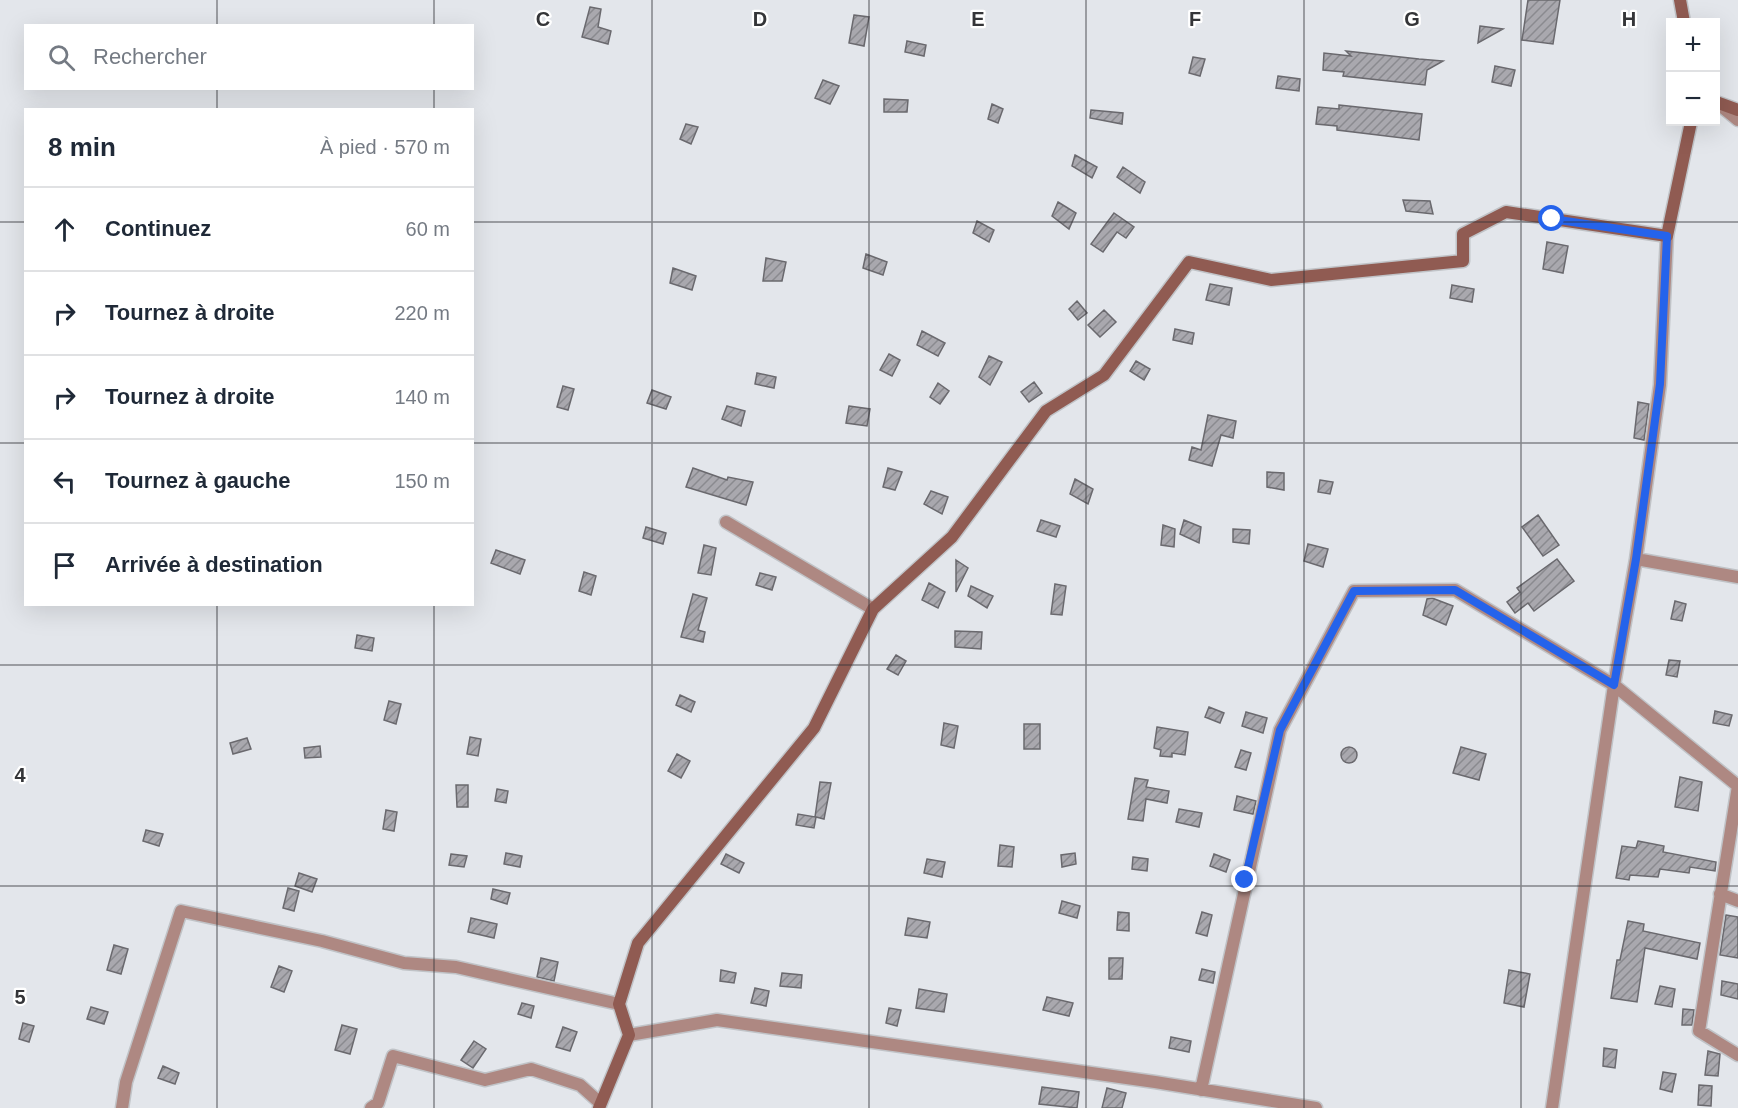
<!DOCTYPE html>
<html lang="fr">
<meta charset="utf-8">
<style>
:root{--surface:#fff;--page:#f2f2f3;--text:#1f2937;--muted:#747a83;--line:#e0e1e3}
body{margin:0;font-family:Helvetica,sans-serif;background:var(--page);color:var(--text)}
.controls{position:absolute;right:18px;top:18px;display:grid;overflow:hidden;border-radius:0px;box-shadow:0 6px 24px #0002}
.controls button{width:54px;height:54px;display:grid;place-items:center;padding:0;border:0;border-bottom:2px solid var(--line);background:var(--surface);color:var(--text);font:30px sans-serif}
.stop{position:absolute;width:18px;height:18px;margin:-14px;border:4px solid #2563eb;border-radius:50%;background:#fff}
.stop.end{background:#2563eb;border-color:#fff;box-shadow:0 2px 6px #0008}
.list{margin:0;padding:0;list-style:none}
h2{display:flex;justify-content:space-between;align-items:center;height:78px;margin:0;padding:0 24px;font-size:26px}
h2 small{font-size:20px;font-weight:400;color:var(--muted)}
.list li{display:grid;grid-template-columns:39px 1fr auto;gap:18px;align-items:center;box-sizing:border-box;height:84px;padding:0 24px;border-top:2px solid var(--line)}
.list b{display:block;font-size:22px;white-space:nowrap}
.list em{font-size:20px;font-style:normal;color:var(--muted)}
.icon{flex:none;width:33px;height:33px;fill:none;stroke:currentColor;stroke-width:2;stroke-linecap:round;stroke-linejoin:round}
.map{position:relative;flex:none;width:1738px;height:1108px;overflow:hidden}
.search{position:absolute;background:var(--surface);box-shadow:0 6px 24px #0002;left:24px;top:24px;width:450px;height:66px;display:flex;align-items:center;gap:15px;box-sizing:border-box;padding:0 21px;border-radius:0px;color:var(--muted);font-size:22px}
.panel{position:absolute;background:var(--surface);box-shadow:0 6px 24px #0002;left:24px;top:108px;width:450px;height:498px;border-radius:0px}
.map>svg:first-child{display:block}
.building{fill:url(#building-hatch);stroke:#6a696e;stroke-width:1.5}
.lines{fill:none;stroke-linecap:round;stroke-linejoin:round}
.street-casing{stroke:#c0c3c7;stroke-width:15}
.secondary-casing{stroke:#c0c3c7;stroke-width:15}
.street{stroke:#ae8882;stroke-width:12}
.secondary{stroke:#905b52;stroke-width:12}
.route{stroke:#2563eb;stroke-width:8}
.grid{fill:none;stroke:#343538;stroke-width:1.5;stroke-opacity:0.55}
.grid-label{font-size:20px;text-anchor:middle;font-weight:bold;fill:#343538;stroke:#fff;stroke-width:4.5;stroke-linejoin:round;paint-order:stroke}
</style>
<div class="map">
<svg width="1738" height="1108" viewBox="0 0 1738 1108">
<defs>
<pattern id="building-hatch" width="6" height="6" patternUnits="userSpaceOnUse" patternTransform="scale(1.5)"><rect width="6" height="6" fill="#a9a8ae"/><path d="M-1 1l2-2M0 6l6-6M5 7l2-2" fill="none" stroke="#8a8a8f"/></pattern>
</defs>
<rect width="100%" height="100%" fill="#e3e6eb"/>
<path class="building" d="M1528,0H1560L1553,44L1522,40Z
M590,7L601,9L598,27L611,31L608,44L582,37Z
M854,15L869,17L864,46L849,43Z
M1480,26L1503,29L1478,43Z
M907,41L926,45L924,56L905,52Z
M1346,51L1419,59L1443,61L1427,70L1425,85L1343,76L1344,72L1323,70L1324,53L1351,56Z
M1193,57L1205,59L1200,76L1189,73Z
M1495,66L1515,70L1511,86L1492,82Z
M1278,76L1300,79L1299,91L1276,88Z
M823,80L839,86L830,104L815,98Z
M884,99L908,100L907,112H884Z
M992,104L1003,109L998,123L988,119Z
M1339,105L1422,114L1419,140L1337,130V126L1316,124L1318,107L1339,109Z
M1091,110L1123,113L1122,124L1090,118Z
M686,124L698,127L691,144L680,139Z
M1075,155L1097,167L1092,178L1072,166Z
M1123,167L1145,182L1140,193L1117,177Z
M1403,200L1430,201L1433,214L1406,211Z
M1058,202L1076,213L1069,229L1052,216Z
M1114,213L1134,227L1126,238L1117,232L1103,252L1091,244Z
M977,221L994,230L989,242L973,233Z
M1547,242L1568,246L1563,273L1543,269Z
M866,254L887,262L883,275L863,268Z
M766,258L786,262L782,281H763Z
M673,268L696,276L692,290L670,283Z
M1210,284L1232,288L1229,305L1206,300Z
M1452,285L1474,289L1472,302L1450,298Z
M1077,301L1087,313L1078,320L1069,309Z
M1104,310L1116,322L1100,337L1088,325Z
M1175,329L1194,333L1192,344L1173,340Z
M922,331L945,343L938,356L917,345Z
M889,354L900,360L892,376L880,370Z
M989,356L1002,362L990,385L979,377Z
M1136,361L1150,369L1144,380L1130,371Z
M757,373L776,377L774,388L755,384Z
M1034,382L1042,393L1029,402L1021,392Z
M938,383L949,391L940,404L930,397Z
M563,386L574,389L568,410L557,407Z
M652,390L671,397L666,409L647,403Z
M1638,402L1649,404L1644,440L1634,438Z
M727,406L745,411L741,426L722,419Z
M849,406L870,409L867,426L846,423Z
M1208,415L1236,421L1233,438L1221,435L1212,466L1189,460L1192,447L1201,450Z
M693,468L727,480L728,477L753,482L746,505L686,487Z
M888,468L902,472L895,490L883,487Z
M1267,472L1284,473V490L1267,487Z
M1075,479L1093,489L1088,504L1070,494Z
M1320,480L1333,482L1330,494L1318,492Z
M931,491L948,497L942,514L924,504Z
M1538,515L1559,545L1543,556L1522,527Z
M1041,520L1060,526L1056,537L1037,531Z
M1184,520L1201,527L1199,543L1180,534Z
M1163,525L1175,529L1174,547L1161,545Z
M646,527L666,533L663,544L643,538Z
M1233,529L1250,530L1249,544L1233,542Z
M1308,544L1328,549L1323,567L1304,561Z
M704,545L716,548L711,575L698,573Z
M496,550L525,560L520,574L491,563Z
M1557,559L1574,581L1534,611L1528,603L1515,613L1507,602L1520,592L1517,588Z
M956,560L968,568L956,592Z
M584,572L596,576L591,595L579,591Z
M760,573L776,577L772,590L756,585Z
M929,583L945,592L938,608L922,600Z
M1055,584L1066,586L1062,615L1051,614Z
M971,586L993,596L987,608L968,596Z
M693,594L707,598L698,630L705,632L703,642L681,637Z
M1432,598L1453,606L1446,625L1423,615L1427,599Z
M1675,601L1686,604L1682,621L1671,619Z
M955,631L982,632L981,649L955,647Z
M357,635L374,638L372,651L355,648Z
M896,655L906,661L898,675L887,669Z
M1669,660L1680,661L1677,677L1666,675Z
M680,695L695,702L691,712L676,705Z
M389,701L401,704L396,724L384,720Z
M1209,707L1224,713L1220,723L1205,717Z
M1715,711L1732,715L1729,726L1713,723Z
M1246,712L1267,718L1263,733L1242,726Z
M944,723L958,726L954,748L941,745Z
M1024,724H1040V749H1024Z
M1157,727L1188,732L1185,755L1172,753V757L1160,756L1161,750L1154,748Z
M470,737L481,739L478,756L467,754Z
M247,738L251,749L233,754L230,743Z
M320,746L321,757L305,758L304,748Z
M1341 755a8 8 0 1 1 16 0a8 8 0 1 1-16 0Z
M1461,747L1486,754L1479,780L1453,773Z
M1241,750L1251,753L1246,770L1235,767Z
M677,754L690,761L681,778L668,771Z
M1680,777L1702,782L1698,811L1675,807Z
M1135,778L1148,780L1146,787L1169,791L1167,803L1146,799L1143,821L1128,819Z
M820,782L831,783L824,819L816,817L814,828L796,825L798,814L815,817Z
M456,785H468V807H457Z
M497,789L508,791L506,803L495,801Z
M1237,796L1256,801L1253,814L1234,810Z
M1179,809L1202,813L1199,827L1176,822Z
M386,810L397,812L394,831L383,829Z
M146,830L163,834L159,846L143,841Z
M1638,841L1664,846L1663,852L1716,862L1715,871L1690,867L1689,873L1660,869L1658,877L1630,875L1629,880L1616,878L1622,846L1636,848Z
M1000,845L1014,847L1012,867L998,866Z
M506,853L522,856L520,867L504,864Z
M1075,853L1076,864L1062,867L1061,855Z
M451,854L467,856L464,867L449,865Z
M726,854L744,863L739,873L721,864Z
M1214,854L1230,860L1226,872L1210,866Z
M1133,857L1148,859L1147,871L1132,869Z
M927,859L945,862L942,877L924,873Z
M299,873L317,879L312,892L295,886Z
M288,888L299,891L294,911L283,908Z
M493,889L510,893L507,904L491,899Z
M1062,901L1080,906L1077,918L1059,913Z
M1118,912L1129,913V931L1117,930Z
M1202,912L1212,915L1207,936L1196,933Z
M1726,915L1738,917V958L1720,955Z
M471,918L497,924L494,938L468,932Z
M908,918L930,922L927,938L905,935Z
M1628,921L1644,924L1643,931L1700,943L1697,959L1645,948L1637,1002L1611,998L1617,960H1620Z
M114,945L128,949L121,974L107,970Z
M541,958L558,962L554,981L537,977Z
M1109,958H1123L1122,979H1109Z
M279,966L292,971L284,992L271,987Z
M1202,969L1215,972L1213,983L1199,980Z
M721,970L736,973L734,983L720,981Z
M1509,970L1530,974L1524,1007L1504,1003Z
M782,973L802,975L801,988L780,986Z
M1722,981L1738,984V999L1721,995Z
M1660,986L1675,989L1672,1007L1655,1004Z
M755,988L769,991L766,1006L751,1003Z
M919,989L947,994L944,1012L916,1008Z
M1047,997L1073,1003L1069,1016L1043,1010Z
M522,1003L534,1006L531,1018L518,1014Z
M91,1007L108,1012L104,1024L87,1019Z
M889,1008L901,1010L897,1026L886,1023Z
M1683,1009L1694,1010L1692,1025H1682Z
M23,1023L34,1026L29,1042L19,1039Z
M342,1025L357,1029L350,1054L335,1050Z
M563,1027L577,1032L570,1051L556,1047Z
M1171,1037L1191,1041L1189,1052L1169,1048Z
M474,1041L486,1049L473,1068L461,1060Z
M1604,1048L1617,1050L1615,1068L1603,1066Z
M1708,1051L1720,1054L1718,1076L1705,1075Z
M163,1066L179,1073L175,1084L158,1078Z
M1663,1072L1676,1074L1672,1092L1660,1089Z
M1699,1085L1712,1086L1711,1106L1698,1105Z
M1042,1087L1079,1092L1077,1108L1039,1104Z
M1107,1088L1126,1093L1122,1108H1102Z"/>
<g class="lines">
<defs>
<path id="street" d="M1721,106L1738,120
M726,522L873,609
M1636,559L1738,577
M1720,894L1738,901
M629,1035L717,1020L1155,1082L1316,1108
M1201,1090L1280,730L1354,591L1455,590L1614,685L1738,786L1699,1031L1738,1055
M122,1108L126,1082L181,911L322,941L404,963L456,967L619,1004
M371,1108L378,1103L393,1056L485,1080L531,1069L580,1085L599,1102
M1552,1108L1614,685L1636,559L1660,385L1667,236"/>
<path id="secondary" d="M1680,0L1684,22
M1716,102L1738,110
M599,1108L629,1035L619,1004L638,943L814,728L873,609L952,537L1046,411L1104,375L1189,262L1271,280L1463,261V234L1506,212L1667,236L1691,122"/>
</defs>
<use href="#street" class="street-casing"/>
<use href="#secondary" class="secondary-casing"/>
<use href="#street" class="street"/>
<use href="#secondary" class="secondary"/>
</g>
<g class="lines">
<path class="route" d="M1245,880L1280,730L1354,591L1455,590L1614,685L1636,559L1660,384L1667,236L1552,219"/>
</g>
<path class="grid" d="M217,0V26M434,0V26M652,0V1108M869,0V1108M1086,0V1108M1304,0V1108M1521,0V1108M217,88V110M434,88V110M0,222H26M472,222H1738M0,443H26M472,443H1738M217,604V1108M434,604V1108M0,665H1738M0,886H1738"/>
<g class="grid-label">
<text x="543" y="26">C</text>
<text x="760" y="26">D</text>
<text x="978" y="26">E</text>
<text x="1195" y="26">F</text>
<text x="1412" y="26">G</text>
<text x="1629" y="26">H</text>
<text x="20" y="782">4</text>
<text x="20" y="1004">5</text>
</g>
</svg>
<div class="controls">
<button>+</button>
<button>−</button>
</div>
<div class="stop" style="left:1552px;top:219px"></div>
<div class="stop end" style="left:1245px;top:880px"></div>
<div class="search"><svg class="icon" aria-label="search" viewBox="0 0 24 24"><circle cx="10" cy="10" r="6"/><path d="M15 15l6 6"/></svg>Rechercher</div>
<section class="panel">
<h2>8 min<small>À pied · 570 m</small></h2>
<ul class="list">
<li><svg class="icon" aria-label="ahead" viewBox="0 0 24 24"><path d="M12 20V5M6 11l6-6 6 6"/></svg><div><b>Continuez</b></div><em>60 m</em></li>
<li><svg class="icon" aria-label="right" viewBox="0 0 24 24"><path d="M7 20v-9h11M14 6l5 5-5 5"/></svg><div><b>Tournez à droite</b></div><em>220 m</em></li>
<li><svg class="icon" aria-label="right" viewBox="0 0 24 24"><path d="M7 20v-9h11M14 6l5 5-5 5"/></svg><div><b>Tournez à droite</b></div><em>140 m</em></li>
<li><svg class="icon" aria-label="left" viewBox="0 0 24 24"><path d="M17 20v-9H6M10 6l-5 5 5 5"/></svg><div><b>Tournez à gauche</b></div><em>150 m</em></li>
<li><svg class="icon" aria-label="arrive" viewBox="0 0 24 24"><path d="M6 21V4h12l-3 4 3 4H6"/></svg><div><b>Arrivée à destination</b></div></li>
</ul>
</section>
</div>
